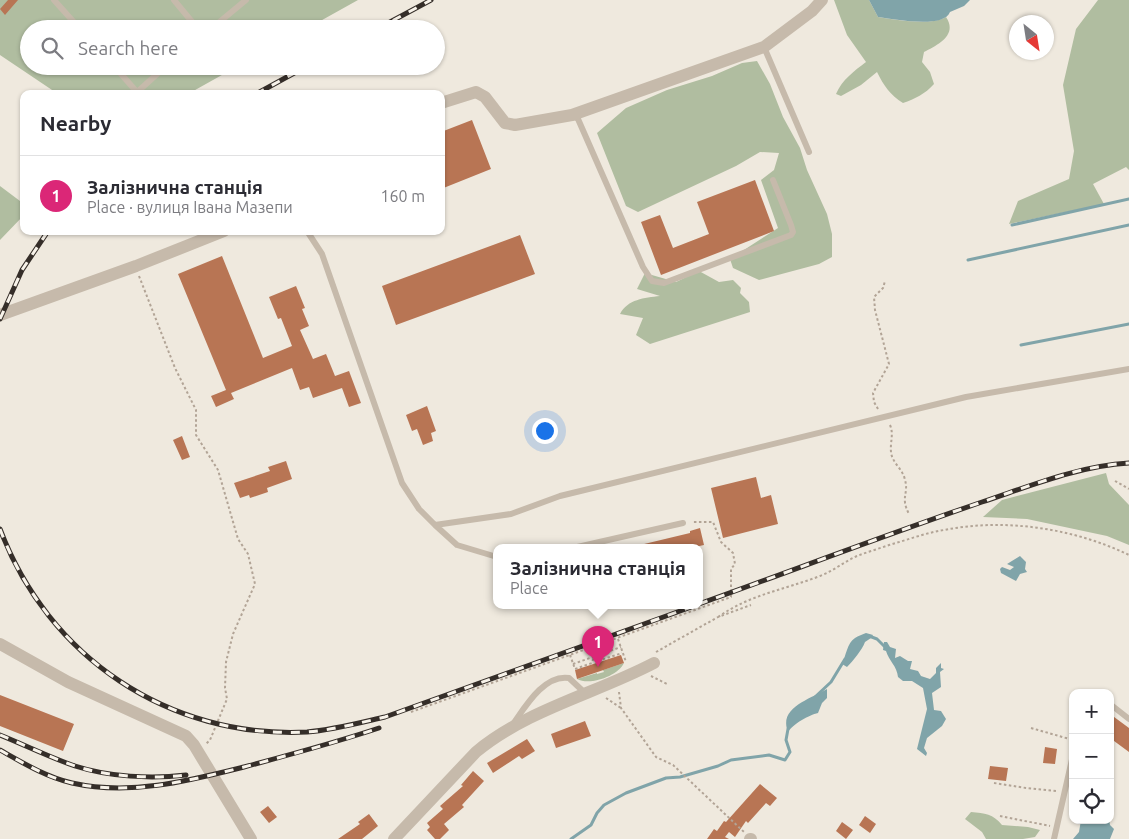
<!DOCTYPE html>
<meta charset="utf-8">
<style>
:root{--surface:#fff;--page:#f7f7f7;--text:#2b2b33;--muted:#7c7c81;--line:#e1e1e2;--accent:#db2777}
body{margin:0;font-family:Ubuntu,sans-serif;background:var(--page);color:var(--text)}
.controls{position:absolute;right:15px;bottom:15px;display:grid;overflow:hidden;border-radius:10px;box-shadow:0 1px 4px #0004}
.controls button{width:45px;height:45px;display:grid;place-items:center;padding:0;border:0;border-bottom:1px solid var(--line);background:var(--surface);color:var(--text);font:25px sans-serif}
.compass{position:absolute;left:1009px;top:15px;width:45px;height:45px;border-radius:50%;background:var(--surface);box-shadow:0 1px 4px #0004;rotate:150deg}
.you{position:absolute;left:544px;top:430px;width:18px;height:18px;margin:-12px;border:4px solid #fff;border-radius:50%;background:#1a73e8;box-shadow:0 0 0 8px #1a73e833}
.badge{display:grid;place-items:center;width:32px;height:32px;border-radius:50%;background:var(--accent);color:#fff;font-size:16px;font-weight:700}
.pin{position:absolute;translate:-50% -41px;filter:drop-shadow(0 1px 2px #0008)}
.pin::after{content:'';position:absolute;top:26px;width:18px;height:15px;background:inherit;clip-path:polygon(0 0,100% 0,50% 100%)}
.popup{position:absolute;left:493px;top:544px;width:210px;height:65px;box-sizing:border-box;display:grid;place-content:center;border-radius:10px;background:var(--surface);filter:drop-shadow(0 1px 4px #0005);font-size:16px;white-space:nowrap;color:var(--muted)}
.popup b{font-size:19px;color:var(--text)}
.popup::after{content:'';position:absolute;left:50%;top:100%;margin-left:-10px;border:10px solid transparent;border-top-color:var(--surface)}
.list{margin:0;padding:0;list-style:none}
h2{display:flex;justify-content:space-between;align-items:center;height:65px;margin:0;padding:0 20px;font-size:21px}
h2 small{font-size:16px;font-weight:400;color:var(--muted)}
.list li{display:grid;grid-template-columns:32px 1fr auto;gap:15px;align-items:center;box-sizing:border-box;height:80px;padding:0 20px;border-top:1px solid var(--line)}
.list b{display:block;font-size:19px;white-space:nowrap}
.list p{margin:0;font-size:16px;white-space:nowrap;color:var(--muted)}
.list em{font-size:16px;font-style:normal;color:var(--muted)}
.icon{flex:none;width:28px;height:28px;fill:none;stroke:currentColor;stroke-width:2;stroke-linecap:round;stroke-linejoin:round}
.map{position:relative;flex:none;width:1129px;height:839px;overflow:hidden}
.search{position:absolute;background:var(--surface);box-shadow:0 1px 4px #0004;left:20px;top:20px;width:425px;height:55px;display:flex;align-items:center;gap:12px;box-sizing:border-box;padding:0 18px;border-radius:28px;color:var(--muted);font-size:19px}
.panel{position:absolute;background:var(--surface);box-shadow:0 1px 4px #0004;left:20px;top:90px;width:425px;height:145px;border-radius:10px}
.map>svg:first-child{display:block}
.green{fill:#b0bda0}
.water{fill:#80a4a9}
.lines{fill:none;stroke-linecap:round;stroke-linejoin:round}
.stream{stroke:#80a4a9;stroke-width:3}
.building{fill:#b87554}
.path{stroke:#b2a496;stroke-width:2;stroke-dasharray:2.5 2.5;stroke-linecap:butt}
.lane{stroke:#c6baab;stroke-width:6}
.street{stroke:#c6baab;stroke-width:12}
.rail-casing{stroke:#352e29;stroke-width:5}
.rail{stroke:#f8f3ea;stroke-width:3;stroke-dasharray:9;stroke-linecap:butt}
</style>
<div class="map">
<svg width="1129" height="839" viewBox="0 0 1129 839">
<rect width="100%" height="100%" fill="#efe9de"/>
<path class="green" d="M0,0H358L306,29H29V66H238L188,94H58L0,55Z
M834,0H869L878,17C896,20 931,26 946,17C958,35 938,45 924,52L922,62L930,72L934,84C925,94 915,99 903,103C890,95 884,86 877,72L861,85L841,96L836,94C842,80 854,71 866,62L847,35Z
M1098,0H1129V170L1126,167L1093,184L1104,204L1009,224L1018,201L1069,179L1074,151L1063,85L1076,29Z
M757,61L770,84L783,117L800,148L807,170L827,214L832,234V257L819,264L759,280L733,268L730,259L778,228L761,180L774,170L779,153L760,152L736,166L638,212L626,206L597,133L626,108L667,90L712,76L742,63Z
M0,186L24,204V215L0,240Z
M699,271L719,282L733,280L741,288L740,293L749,302L750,312L650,344L636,335L643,318L620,314C628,299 644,298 660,296L637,289L645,273L676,282Z
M1106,473L1109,484L1129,505V545L1107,536L1027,519L983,517L1002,500Z
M624,663C618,676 590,686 577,679L597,673V674L604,672L603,670Z
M971,812C985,813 993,814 1002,825L1028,827L1040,830L1035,837L1023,839H986L982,832L965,819Z"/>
<path class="water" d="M869,0H970L964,6L950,12C944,29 893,19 878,17Z
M1020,556L1026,562L1025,569L1027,572L1020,574L1016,581L1001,573L1000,569L1002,567L1010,570L1014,567L1007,564Z
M866,633L873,635L871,638L865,642C862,650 853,661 847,667L842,664C846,656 847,643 855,638C858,636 863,634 866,633Z
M884,642H887L890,647L896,649L895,658L900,656L908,661H912L910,669L918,671L921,676L930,679L936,673V668L941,663V668L944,669L940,672L941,687L932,693L934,710L941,711L946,719L942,726L927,738L924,748L927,753L926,756L917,749L927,709L923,688L912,681H903L898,677C897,666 889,661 886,651L883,650Z
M827,689V698L822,703L818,713C809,715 793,724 788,732C778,707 811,699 827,689Z
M1081,820H1109L1110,825L1114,829L1110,839H1073L1079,832Z"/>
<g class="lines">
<path class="stream" d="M1012,225L1129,199
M968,260L1129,225
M1021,345L1129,324
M869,636L877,639L885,647
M815,697L831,682L845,659
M571,839L591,825L597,813L604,805L626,793L666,778L680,777L718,766L731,760L769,755L785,760L790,752L786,740L788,729"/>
</g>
<path class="building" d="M8,0H18L5,15L0,9Z
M472,120L491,169L441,189V132Z
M755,180L774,231L661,275L641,222L660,215L673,248L709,234L697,202Z
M520,235L535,274L396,325L382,286Z
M222,256L263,358L292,346L281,318L278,319L269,297L296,286L305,308L302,309L309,326L300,330L313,359L326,354L335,376L349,371L361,403L349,407L342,388L313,398L309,387L300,390L292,368L231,393L234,399L216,407L211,396L226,390L178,274Z
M427,406L436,431L431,433L433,441L423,445L417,429L412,431L406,415Z
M182,436L190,457L182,460L173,440Z
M286,461L292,479L267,488L268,492L250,498L249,495L240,498L234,483L270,471L268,467Z
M756,477L761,498L771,495L778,524L723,538L711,488Z
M700,528L704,545L690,548H641L640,545L690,533V531Z
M621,655L624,663L577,679L575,670Z
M0,695L74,724L63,751L0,726Z
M1110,714L1129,728V752L1110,738Z
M585,721L591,736L556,748L551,734Z
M527,739L535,751L522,759L519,756L493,773L487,763Z
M1045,747L1057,749L1055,764L1043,763Z
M990,766L1008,768L1006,781L988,779Z
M473,771L484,781L462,805L464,807L444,824L449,830L440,839H435L427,830L430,827L427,823L443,809L440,806L463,786L461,785Z
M760,784L777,798L770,806L766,803L748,823L746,821L735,837L729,832L725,837L729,839H707L714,829L717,831L724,821L726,822Z
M268,806L277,817L269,823L260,812Z
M369,814L378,826L362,839H338L360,824L358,822Z
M865,816L876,824L870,833L859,825Z
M842,822L853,830L846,839L836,831Z"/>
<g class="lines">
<path class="path" d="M139,276L175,368L196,410V435L218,470L238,539L248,554L255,584L233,634L226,662L225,688L227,699L210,740L206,744
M878,409L874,402L873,393L889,364L875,310L874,297L883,288L885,281
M890,425C894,434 890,442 891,452C892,463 903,469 905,480C909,494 900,497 909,514
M1115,481L1129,489
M718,617C751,594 784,590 820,576C833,571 844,562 857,556C867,552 878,549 889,545C907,540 925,533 944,530C1005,518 1073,528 1129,555
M618,639L626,662
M591,647L596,661
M656,652L718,617L751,605
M570,655L575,669L592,663L594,656
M594,656L601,660L622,653
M573,664L621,647
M651,676L667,684
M619,692L621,708L656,757L673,765L744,832
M606,698L621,708
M411,712L731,597V569L735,564L733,553L721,542L713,522H692
M1031,728L1073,740
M994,783L1026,788L1057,791
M1000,816L1050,826"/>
<path class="lane" d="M54,0L80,29
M174,0L198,29
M211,29L246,0
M764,47L809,152
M114,66L136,91
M135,94L166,66
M573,116L578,119L643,267L652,281L664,283L791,235L793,232L791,225L773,180
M307,231L322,254L402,483L419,509L435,525L511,514L560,496L966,397L1129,369
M435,525L457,545L497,557
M573,548L683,523
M1110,704L1129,719
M513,724C525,707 544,674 569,678L585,693
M1054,839L1073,755"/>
<path class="street" d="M441,103L476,92L485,97L505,123L515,125L572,115L764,47L812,11L822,0
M0,315L136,266L224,231
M0,644L68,682L186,736L194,745L251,839
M394,839L476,752C528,709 595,694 654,663
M750,839H751"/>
<defs>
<path id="rail" d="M377,29L431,0
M256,94L307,66
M0,319L22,270L48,231
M0,529C48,657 169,739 307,732C333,730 359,723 385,717L694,606
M699,604C794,570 888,534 982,502C1030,486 1078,466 1129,463
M0,735C25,745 49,757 75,766C109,777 151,779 186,775
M0,750C23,763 46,777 72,783C130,796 188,781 244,767C289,755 334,743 379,728"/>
</defs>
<use href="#rail" class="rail-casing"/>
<use href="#rail" class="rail"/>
</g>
</svg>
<div class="controls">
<button>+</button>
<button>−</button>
<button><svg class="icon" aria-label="locate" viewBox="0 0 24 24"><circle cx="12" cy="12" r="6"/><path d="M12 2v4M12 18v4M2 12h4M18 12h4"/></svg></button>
</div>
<svg class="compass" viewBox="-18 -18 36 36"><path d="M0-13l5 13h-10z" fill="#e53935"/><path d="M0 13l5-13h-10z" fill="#7c7c81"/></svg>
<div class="you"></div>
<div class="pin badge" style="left:598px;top:667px">1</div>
<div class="popup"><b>Залізнична станція</b>Place</div>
<div class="search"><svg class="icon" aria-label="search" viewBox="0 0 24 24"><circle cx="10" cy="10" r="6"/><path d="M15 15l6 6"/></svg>Search here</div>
<section class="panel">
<h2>Nearby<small></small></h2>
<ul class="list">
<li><span class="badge">1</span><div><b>Залізнична станція</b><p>Place · вулиця Івана Мазепи</p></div><em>160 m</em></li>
</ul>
</section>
</div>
